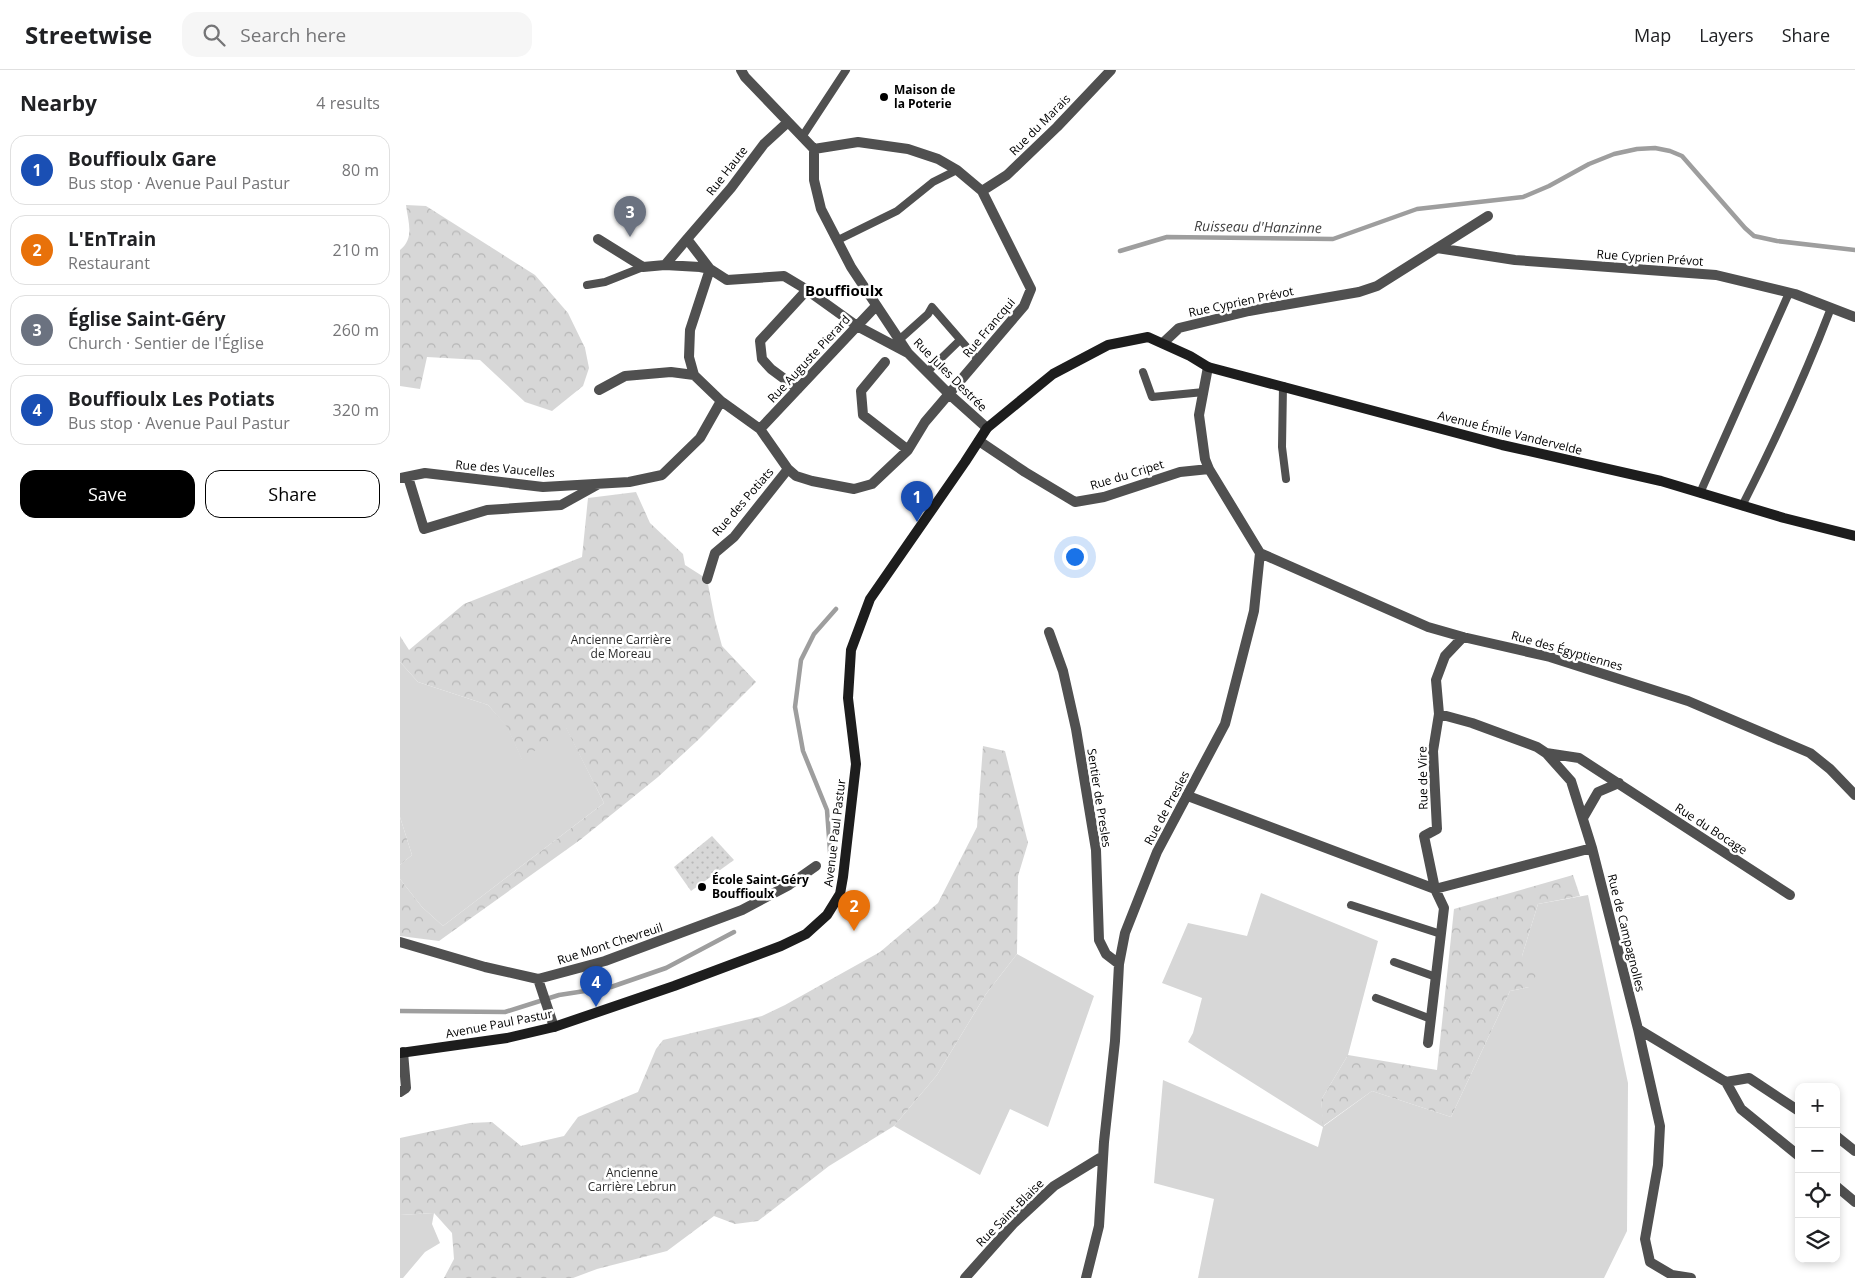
<!DOCTYPE html>
<meta charset="utf-8">
<style>
:root{--surface:#fff;--page:#f6f6f6;--text:#202124;--muted:#757577;--line:#e0e0e0;--accent:#000}
body{margin:0;font-family:"Open Sans",sans-serif;background:var(--page);color:var(--text)}
.controls{position:absolute;right:15px;bottom:15px;display:grid;overflow:hidden;border-radius:10px;box-shadow:0 2px 8px #0003}
.controls button{width:45px;height:45px;display:grid;place-items:center;padding:0;border:0;border-bottom:1px solid var(--line);background:var(--surface);color:var(--text);font:25px sans-serif}
.you{position:absolute;left:674px;top:486px;width:18px;height:18px;margin:-12px;border:4px solid #fff;border-radius:50%;background:#1a73e8;box-shadow:0 0 0 8px #1a73e833}
.badge{display:grid;place-items:center;width:32px;height:32px;border-radius:50%;background:var(--accent);color:#fff;font-size:16px;font-weight:700}
.pin{position:absolute;translate:-50% -41px;filter:drop-shadow(0 1px 2px #0008)}
.pin::after{content:'';position:absolute;top:26px;width:18px;height:15px;background:inherit;clip-path:polygon(0 0,100% 0,50% 100%)}
.list{margin:0;padding:0;list-style:none}
h2{display:flex;justify-content:space-between;align-items:center;height:65px;margin:0;padding:0 20px;font-size:21px}
h2 small{font-size:16px;font-weight:400;color:var(--muted)}
.list li{display:grid;grid-template-columns:32px 1fr auto;gap:15px;align-items:center;box-sizing:border-box;height:70px;margin:0 10px 10px;padding:0 10px;border:1px solid var(--line);border-radius:15px}
.list b{display:block;font-size:19px;white-space:nowrap}
.list p{margin:0;font-size:16px;white-space:nowrap;color:var(--muted)}
.list em{font-size:16px;font-style:normal;color:var(--muted)}
.actions{display:flex;gap:10px;padding:15px 20px}
.actions a{flex:1;padding:11px 0;border:1px solid var(--accent);border-radius:15px;text-align:center;font-size:18px;color:var(--accent)}
.actions .main{background:var(--accent);color:#fff}
.icon{flex:none;width:28px;height:28px;fill:none;stroke:currentColor;stroke-width:2;stroke-linecap:round;stroke-linejoin:round}
.map{position:relative;flex:none;width:1455px;height:1208px;overflow:hidden}
header{display:flex;align-items:center;gap:30px;box-sizing:border-box;height:70px;padding:0 25px;background:var(--surface);border-bottom:1px solid var(--line)}
header strong{font-size:24px}
nav{display:flex;gap:28px;margin-inline-start:auto;font-size:18px}
.search{width:350px;height:45px;background:var(--page);display:flex;align-items:center;gap:12px;box-sizing:border-box;padding:0 18px;border-radius:15px;color:var(--muted);font-size:19px}
main{display:flex}
aside{flex:1;background:var(--surface)}
.map>svg:first-child{display:block}
.grass{fill:#d7d7d7}
.forest{fill:url(#forest-crowns)}
.park{fill:url(#park-dots)}
.lines{fill:none;stroke-linecap:round;stroke-linejoin:round}
.stream{stroke:#9e9e9e;stroke-width:4.5}
.lane{stroke:#505050;stroke-width:8}
.street{stroke:#505050;stroke-width:10}
.secondary{stroke:#1d1d1d;stroke-width:10}
.poi-dot{fill:#000;stroke:#fff;stroke-width:2}
.labels{text-anchor:middle;stroke-width:5;stroke-linejoin:round;paint-order:stroke}
.poi-label{font-size:12px;font-weight:bold;fill:#000;stroke:#fff;text-anchor:start}
.street-label{font-size:12px;fill:#000;stroke:#fff}
.park-label{font-size:12px;fill:#2e2e2e;stroke:#fff}
.water-label{font-size:14px;font-style:italic;fill:#3f3f3f;stroke:#fff}
.quarter-label{font-size:15px;font-weight:bold;fill:#000;stroke:#fff}
</style>
<header>
<strong>Streetwise</strong>
<div class="search"><svg class="icon" aria-label="search" viewBox="0 0 24 24"><circle cx="10" cy="10" r="6"/><path d="M15 15l6 6"/></svg>Search here</div>
<nav><a>Map</a><a>Layers</a><a>Share</a></nav>
</header>
<main>
<aside>
<h2>Nearby<small>4 results</small></h2>
<ul class="list">
<li><span class="badge" style="background:#1a4fb4">1</span><div><b>Bouffioulx Gare</b><p>Bus stop · Avenue Paul Pastur</p></div><em>80 m</em></li>
<li><span class="badge" style="background:#e8710a">2</span><div><b>L'EnTrain</b><p>Restaurant</p></div><em>210 m</em></li>
<li><span class="badge" style="background:#6b7280">3</span><div><b>Église Saint-Géry</b><p>Church · Sentier de l'Église</p></div><em>260 m</em></li>
<li><span class="badge" style="background:#1a4fb4">4</span><div><b>Bouffioulx Les Potiats</b><p>Bus stop · Avenue Paul Pastur</p></div><em>320 m</em></li>
</ul>
<div class="actions"><a class="main">Save</a><a>Share</a></div>
</aside>
<div class="map">
<svg width="1455" height="1208" viewBox="0 0 1455 1208">
<defs>
<pattern id="forest-crowns" width="20" height="18" patternUnits="userSpaceOnUse" patternTransform="scale(1.25)"><rect width="20" height="18" fill="#d7d7d7"/><path d="M2 6a3 3 0 1 1 6 0M12 15a3 3 0 1 1 6 0" fill="none" stroke="#b7b7b7"/></pattern>
<pattern id="park-dots" width="8" height="8" patternUnits="userSpaceOnUse" patternTransform="scale(1.25)"><rect width="8" height="8" fill="#d7d7d7"/><path d="M2 2h.1M6 6h.1" fill="none" stroke="#b7b7b7" stroke-width="1.8" stroke-linecap="round"/></pattern>
</defs>
<rect width="100%" height="100%" fill="#fff"/>
<path class="grass" d="M0,592L18,612L88,635L107,656L122,689L166,657L204,733L43,856L22,837L0,809V795L12,785L0,747Z
M861,823L978,871L948,985L921,1030L924,1056L972,1021L1051,1047L1110,921L1129,917L1122,886L1138,834L1188,825L1228,1013L1227,1161L1204,1208H798L814,1129L754,1113L763,1010L918,1077L923,1057L788,972L793,963L802,928L762,913L788,853L847,866Z
M617,884L694,926L648,1057L610,1039L580,1105L494,1056L537,1005L586,924Z
M34,1143L32,1154L40,1173L25,1182L3,1208H0V1145Z"/>
<path class="forest" d="M6,135L26,136L135,205L168,243L185,278L189,298L183,316L152,341L125,332L80,290L27,287L20,319L0,316V180C15,168 8,152 6,135Z
M236,422L250,453L283,484L285,495L307,509L315,550L322,576L356,612L297,671L258,707L180,770L39,871L0,866V809L22,837L43,856L204,733L166,658L122,690L107,657L88,635L18,612L0,592V566L9,580L64,534L182,487L188,428Z
M583,676L605,681L628,773L618,806L617,884L586,924L537,1005L494,1056L429,1096L358,1151L335,1154L314,1146L267,1181L197,1199L173,1208H44L54,1189L52,1163L34,1143L0,1145V1068L70,1053L92,1052L121,1076L164,1066L178,1047L238,1022L256,979L263,970L362,946L385,935L480,882L538,833L577,757Z
M0,747L12,785L0,795Z
M1173,805L1180,826L1138,834L1122,886L1139,901L1129,917L1110,921L1051,1047L972,1021L923,1056L921,1030L948,985L1037,1000L1054,839Z"/>
<path class="park" d="M312,766L334,790L291,821L274,797Z"/>
<g class="lines">
<path class="stream" d="M720,181L767,167L933,169L1017,139L1123,127L1149,116L1189,94L1214,84L1237,79L1255,78L1270,81L1282,86L1345,158L1354,166L1377,171L1455,180
M431,795L427,740L403,681L395,637L401,590L414,564L436,539
M0,941L105,942L159,925L211,917L266,898L334,862"/>
<path class="lane" d="M402,67L446,0
M438,170L497,141L533,112L557,100
M187,215L205,212L243,197
M499,270L528,244L532,237L578,290
M527,302L560,270
M743,302L752,327L804,322
M883,316L882,377L886,409
M1300,423L1389,223
M1342,436C1375,371 1405,306 1431,238
M951,835L1041,864
M994,892L1036,907
M976,928L1031,949"/>
<path class="street" d="M341,0L345,7L414,79
M414,79V110L421,139L451,197L508,283L549,324L587,358
M582,121L607,105L657,57L711,0
M198,169L243,197L265,195
M287,169L331,118L364,74L388,52
M1037,178L1115,190L1316,205L1395,224L1455,247
M310,199L290,260L289,287L294,305L321,331L360,359L388,399L396,406L412,411L454,419L472,414L508,380L525,352L624,236L631,219L582,121L557,100L538,89L508,79L458,72L414,79
M310,199L287,169L265,195L300,197L310,199L327,210L384,206L404,218L457,256L508,283
M763,273L779,258L849,241L959,222L977,216L1088,146
M485,292L461,321L463,345L508,380
M398,319L371,299L362,289L360,271L407,220
M199,320L225,306L271,302L294,305
M360,359L476,236
M579,371L625,402L675,432L704,427L780,402L809,399
M8,407L24,459L87,440L161,435L197,415
M0,408L25,403L143,417L229,412L262,405L300,368L321,331
M860,483L1028,557L1063,567L1150,587L1288,631L1410,683L1430,699L1455,725
M307,509L315,483L334,467L388,399
M649,562L663,601L676,659L696,780L699,870L706,884L719,894
M1039,644L1072,653L1137,677L1146,683L1179,688L1390,825
M1146,683L1171,711L1192,778L1238,959L1260,1056L1258,1095L1245,1169L1250,1192L1272,1205L1291,1208
M788,726L1035,819L1192,778
M1183,748L1198,722L1219,713
M0,872L85,897L138,909L205,891L342,840L389,815L416,796
M138,909L154,957
M1238,959L1326,1012L1349,1008L1399,1041
M1028,973L1044,838L1035,819L1024,766L1037,759L1033,681L1039,644L1036,610L1045,586L1063,567
M1326,1012L1341,1039L1399,1086
M0,1022L6,1018L3,982
M1436,1066L1455,1081
M1436,1116L1455,1132
M565,1208L614,1153L654,1116L703,1086
M686,1208L699,1156L704,1072L715,971L719,894L725,863L757,782L825,654L854,541L860,483L809,399L805,389L799,345L808,297"/>
<path class="secondary" d="M0,983L107,968L154,957L274,916L381,876L406,864L427,845L440,824L443,807L456,694L448,628L451,580L470,529L565,392L587,358L653,304L708,275L748,267L790,286L808,297L1102,375L1261,411L1384,448L1455,466"/>
</g>
<g class="poi-dot">
<circle cx="484" cy="27" r="5"/>
<circle cx="302" cy="817" r="5"/>
</g>
<g class="labels">
<g class="poi-label">
<text x="494" y="24">Maison de<tspan x="494" dy="14">la Poterie</tspan></text>
<text x="312" y="814">École Saint-Géry<tspan x="312" dy="14">Bouffioulx</tspan></text>
</g>
<g class="street-label">
<text transform="translate(640 55) rotate(-45)" y="4">Rue du Marais</text>
<text transform="translate(327 101) rotate(-52)" y="4">Rue Haute</text>
<text transform="translate(1250 188) rotate(4)" y="4">Rue Cyprien Prévot</text>
<text transform="translate(841 232) rotate(-12)" y="4">Rue Cyprien Prévot</text>
<text transform="translate(589 258) rotate(-50)" y="4">Rue Francqui</text>
<text transform="translate(409 289) rotate(-47)" y="4">Rue Auguste Pierard</text>
<text transform="translate(550 305) rotate(45)" y="4">Rue Jules Destrée</text>
<text transform="translate(1110 363) rotate(14)" y="4">Avenue Émile Vandervelde</text>
<text transform="translate(105 399) rotate(5)" y="4">Rue des Vaucelles</text>
<text transform="translate(727 405) rotate(-17)" y="4">Rue du Cripet</text>
<text transform="translate(343 432) rotate(-49)" y="4">Rue des Potiats</text>
<text transform="translate(1167 581) rotate(16)" y="4">Rue des Égyptiennes</text>
<text transform="translate(1023 708) rotate(-91)" y="4">Rue de Vire</text>
<text transform="translate(699 728) rotate(81)" y="4">Sentier de Presles</text>
<text transform="translate(767 738) rotate(-62)" y="4">Rue de Presles</text>
<text transform="translate(1311 759) rotate(33)" y="4">Rue du Bocage</text>
<text transform="translate(435 763) rotate(-83)" y="4">Avenue Paul Pastur</text>
<text transform="translate(1226 863) rotate(76)" y="4">Rue de Campagnolles</text>
<text transform="translate(210 874) rotate(-18)" y="4">Rue Mont Chevreuil</text>
<text transform="translate(99 954) rotate(-11)" y="4">Avenue Paul Pastur</text>
<text transform="translate(610 1143) rotate(-45)" y="4">Rue Saint-Blaise</text>
</g>
<g class="park-label">
<text x="221" y="574">Ancienne Carrière<tspan x="221" dy="14">de Moreau</tspan></text>
<text x="232" y="1107">Ancienne<tspan x="232" dy="14">Carrière Lebrun</tspan></text>
</g>
<g class="water-label">
<text transform="translate(858 157) rotate(1)" y="5">Ruisseau d'Hanzinne</text>
</g>
<g class="quarter-label">
<text x="444" y="226">Bouffioulx</text>
</g>
</g>
</svg>
<div class="controls">
<button>+</button>
<button>−</button>
<button><svg class="icon" aria-label="locate" viewBox="0 0 24 24"><circle cx="12" cy="12" r="6"/><path d="M12 2v4M12 18v4M2 12h4M18 12h4"/></svg></button>
<button><svg class="icon" aria-label="layers" viewBox="0 0 24 24"><path d="M12 4l9 5-9 5-9-5zM3 14l9 5 9-5"/></svg></button>
</div>
<div class="you"></div>
<div class="pin badge" style="left:517px;top:452px;background:#1a4fb4">1</div>
<div class="pin badge" style="left:454px;top:861px;background:#e8710a">2</div>
<div class="pin badge" style="left:230px;top:167px;background:#6b7280">3</div>
<div class="pin badge" style="left:196px;top:937px;background:#1a4fb4">4</div>
</div>
</main>
